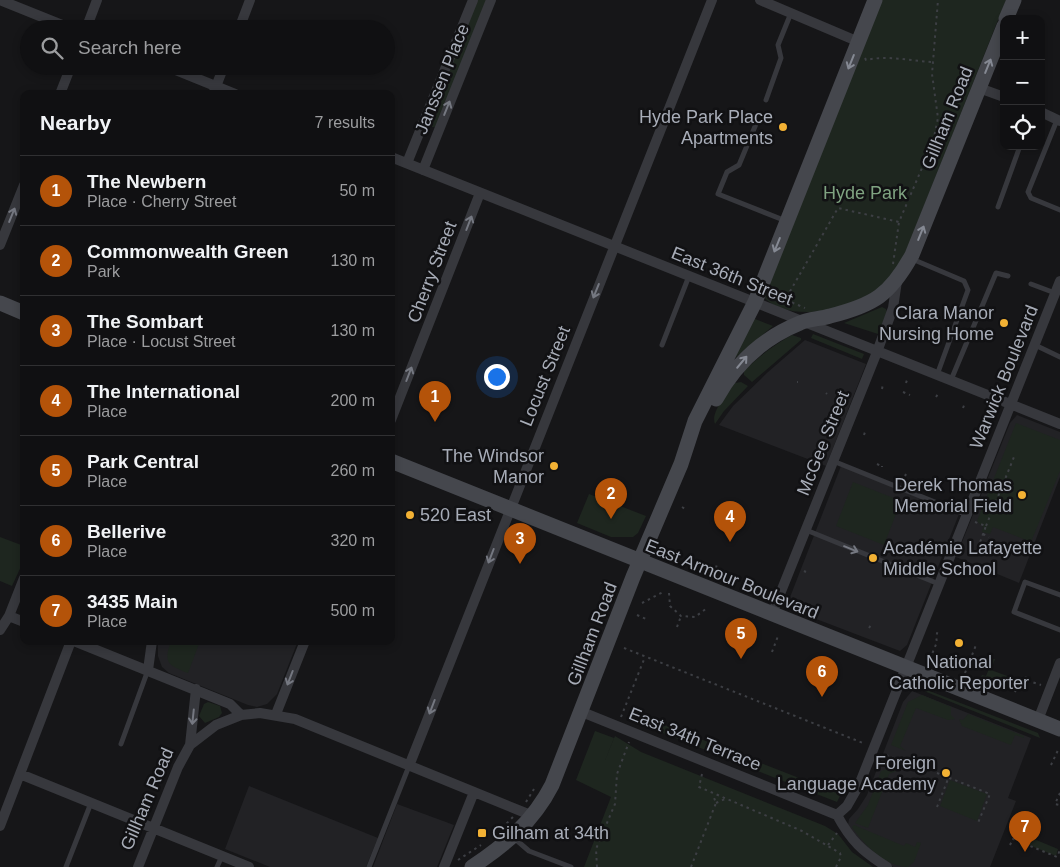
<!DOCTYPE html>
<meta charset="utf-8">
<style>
:root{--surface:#101012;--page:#1e1e20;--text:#f1f3f6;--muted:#9c9d9f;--line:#303032;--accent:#b45309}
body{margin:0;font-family:Helvetica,sans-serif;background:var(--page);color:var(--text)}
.controls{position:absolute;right:15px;top:15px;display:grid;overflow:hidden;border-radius:10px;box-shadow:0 2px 8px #0003}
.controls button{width:45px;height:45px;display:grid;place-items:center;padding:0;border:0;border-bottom:1px solid var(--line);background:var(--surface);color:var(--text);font:25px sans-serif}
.you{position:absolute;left:496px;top:376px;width:18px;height:18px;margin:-12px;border:4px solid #fff;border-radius:50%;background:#1a73e8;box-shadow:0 0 0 8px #1a73e833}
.badge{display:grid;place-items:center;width:32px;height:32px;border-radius:50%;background:var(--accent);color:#fff;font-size:16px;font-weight:700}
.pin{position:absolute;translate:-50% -41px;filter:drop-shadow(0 1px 2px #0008)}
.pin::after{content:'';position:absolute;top:26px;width:18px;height:15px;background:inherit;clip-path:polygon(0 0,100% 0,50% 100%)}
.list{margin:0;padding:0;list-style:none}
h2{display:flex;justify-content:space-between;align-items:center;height:65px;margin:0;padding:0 20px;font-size:21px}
h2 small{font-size:16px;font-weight:400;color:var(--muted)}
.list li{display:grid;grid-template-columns:32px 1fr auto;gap:15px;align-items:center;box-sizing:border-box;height:70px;padding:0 20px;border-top:1px solid var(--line)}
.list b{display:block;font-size:19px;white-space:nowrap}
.list p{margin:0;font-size:16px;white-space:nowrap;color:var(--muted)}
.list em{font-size:16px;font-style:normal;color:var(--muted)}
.icon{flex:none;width:28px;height:28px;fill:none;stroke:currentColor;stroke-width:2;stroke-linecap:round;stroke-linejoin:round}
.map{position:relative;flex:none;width:1060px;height:867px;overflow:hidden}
.search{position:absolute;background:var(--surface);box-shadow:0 2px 8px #0003;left:20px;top:20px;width:375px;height:55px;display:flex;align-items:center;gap:12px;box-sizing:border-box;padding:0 18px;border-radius:28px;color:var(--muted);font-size:19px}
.panel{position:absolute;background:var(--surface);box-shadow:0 2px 8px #0003;left:20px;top:90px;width:375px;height:555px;border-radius:10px}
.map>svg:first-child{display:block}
.built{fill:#222225}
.green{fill:#1e261f}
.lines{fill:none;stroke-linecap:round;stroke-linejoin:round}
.path{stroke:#3d3f44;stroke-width:2;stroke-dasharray:2.5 4;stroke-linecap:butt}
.lane{stroke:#37383d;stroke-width:5}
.street{stroke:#37383d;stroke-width:10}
.secondary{stroke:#45474d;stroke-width:15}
.oneway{stroke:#858993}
.oneway2{stroke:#757881}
.poi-dot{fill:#f2b134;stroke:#111113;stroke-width:2}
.labels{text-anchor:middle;stroke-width:5;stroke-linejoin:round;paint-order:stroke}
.street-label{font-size:18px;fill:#a8adb8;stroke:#111113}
.poi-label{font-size:18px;fill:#a8adb8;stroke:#111113;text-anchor:end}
.park-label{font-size:18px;fill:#7fa381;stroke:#111113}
</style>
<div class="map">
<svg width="1060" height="867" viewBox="0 0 1060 867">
<rect width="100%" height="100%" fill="#161618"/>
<path class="built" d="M805,340L866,364L826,466L719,425L733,406L768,372Z
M1017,415L1060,432V477L1019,583L956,557L1010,423Z
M841,466L959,514L907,645L900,651L790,609L787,605Z
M158,641H298L277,694L267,704L257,707L248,705L169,673L162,667L158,656Z
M912,691L1031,738L1008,798L1016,801L990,867H893L863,847L848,825L849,819L858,809L867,795L903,702Z
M249,786L378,838L366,867H270L225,849Z
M397,804L454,825L437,867H373Z"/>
<path class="green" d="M476,0H487L436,127H430L427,123Z
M878,0H1006L899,269C890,277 880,289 870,296C844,311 785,323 763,296Z
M882,307L886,309L887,312L878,334L844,323Z
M750,317L773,326L734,359Z
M813,334L864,354L862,359L811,338Z
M792,335L801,338V340L752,382L744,375V371C758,357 774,345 792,335Z
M741,382L748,386L724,411L715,424C710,412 728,393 735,383Z
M1016,423L1060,440V471L1031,542L993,527L990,534L982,532L983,527L977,521Z
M853,482L901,501L884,545L836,526Z
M589,494L646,516L638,533L633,537H611L577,523Z
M0,537L24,546V560L12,586L0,581Z
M171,641H200L188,673C168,665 163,663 171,641Z
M993,659H995L991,670L1021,681L1024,677L1022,683L1018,681L1015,689L981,677L982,675L986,676Z
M919,689L927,690L1038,733L1040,738Z
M922,695L951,707V715L955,719L948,720L916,708L900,746L906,751L891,745L908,702Z
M208,702L220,706L222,713L219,717L205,723L199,716L204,704Z
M636,714L742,755L738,763L633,721Z
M968,714L1024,736V738L1015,735L1011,745L962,726L959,719L963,720Z
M595,731L614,738L604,763L615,736L641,752L825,826L838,834L852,852L873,867H584L611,797L576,780Z
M748,758L835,792L838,785L844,788L837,802L745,766Z
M899,764L902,766L901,769L889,774L868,828L855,823L868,805L881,771L893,767L896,768Z
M950,780L987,794L977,821L940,806Z
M854,825L904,846L906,843L915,847L917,842L921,843L914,862L908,867C886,867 864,845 852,827Z
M1017,832L1058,849L1056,856L1014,839Z"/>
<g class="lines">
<path class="path" d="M865,58L866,60C888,55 911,61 933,62
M893,264L899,222
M770,294L785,300L838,208L899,222L933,142L938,118L932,74L938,0
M786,300L805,308
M797,382H798
M906,383L907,380
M882,389L883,384
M903,392L910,395
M826,393L827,394
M936,397L938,394
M963,408L965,403
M864,435L866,429
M877,464L881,466
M882,467V466
M905,476L906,474
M682,507L687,510
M975,522L986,526L979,545
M986,526L1014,457
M983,534L989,537
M716,568L717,564
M804,571L806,572
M669,593L670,606L681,616L695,617L707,608
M642,603L665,591
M637,615L646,619
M677,627L681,616
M869,628L871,625
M624,648L863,743
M772,652L778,636
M930,659L937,642L936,637L938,630
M965,673L976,645
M1015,692L1019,683L1023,684L1026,676L1032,682L1041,685
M621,717L645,657
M886,755L904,762
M1051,765L1059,748
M937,773L990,794L978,823
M702,774L699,787L802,831L840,853L841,857L836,867
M1060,793L1055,804L1060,805
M526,802L534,789
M716,803L725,799
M937,807L948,779
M502,828L513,817
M1015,832L1013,839L1057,857L1060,850
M828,845L837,833
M1010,845L1013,839
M458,860L481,845
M597,867L596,849L615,804L617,774L629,742
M691,867L716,803L713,795"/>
<path class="lane" d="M766,100L781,58L778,45L791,13
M1057,120L1028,192L1031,198L1060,210
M756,124L739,165L727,172L718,194L786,221
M998,207L1020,146
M912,259L964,281L968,290L937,375
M1031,284L1055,293
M662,345L689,276
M1035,345L1060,357
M951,380L996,273L1008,276
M833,461L967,515
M806,530L939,584
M1060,595L1025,582L1014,612L1060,630
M121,744L148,670
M514,838L529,851L571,867
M66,867L91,803
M217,867L222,856
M369,867L409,766"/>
<path class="street" d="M0,0L72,29
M760,0L859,42
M86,29L97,0
M239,29L250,0
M166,66L235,94
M979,88L1004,97
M60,94L71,66
M213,94L224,66
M1041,112L1060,121
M391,157L1060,424
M407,163L473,0
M423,170L491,0
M0,245L24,185
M391,420L480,193
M772,614L877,352L893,308L897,281
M9,616L24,622
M0,630L9,616L24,578
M74,641L230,704L241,715
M148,670L152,641
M582,712L837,815C851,841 862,851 887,867
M276,714L305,641
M1038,720L1060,663
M190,745L196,689
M409,766L712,0
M20,774L249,867
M837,815L847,806L859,785L1060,281
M0,826L71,641
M138,867L178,767L190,745L216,725L241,715L260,713L295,719L533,816
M444,867L474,792"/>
<path class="secondary" d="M1006,19L1014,0
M0,303L24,313
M716,399C735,364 763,338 800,323C809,319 820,319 830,316C874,305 890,295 912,255L1004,26
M391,461L1060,729
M472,867C506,844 533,822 552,785L633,577L681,464L695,421L755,302L875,0"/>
</g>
<defs><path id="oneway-shaft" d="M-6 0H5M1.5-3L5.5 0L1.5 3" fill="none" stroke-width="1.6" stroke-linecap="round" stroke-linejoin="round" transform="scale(1.25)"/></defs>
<g class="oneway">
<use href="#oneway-shaft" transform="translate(851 62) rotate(112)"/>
<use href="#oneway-shaft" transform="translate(988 66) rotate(-68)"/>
<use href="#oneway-shaft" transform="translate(921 233) rotate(-68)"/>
<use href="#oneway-shaft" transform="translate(777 245) rotate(112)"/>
<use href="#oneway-shaft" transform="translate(742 362) rotate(-50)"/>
</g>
<g class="oneway2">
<use href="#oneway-shaft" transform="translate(447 108) rotate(-68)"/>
<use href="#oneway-shaft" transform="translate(12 215) rotate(-68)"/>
<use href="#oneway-shaft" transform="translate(469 223) rotate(-69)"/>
<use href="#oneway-shaft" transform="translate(596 291) rotate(112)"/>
<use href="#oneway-shaft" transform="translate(409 374) rotate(-69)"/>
<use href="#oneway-shaft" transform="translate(851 549) rotate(22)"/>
<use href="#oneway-shaft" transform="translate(491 556) rotate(111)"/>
<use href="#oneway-shaft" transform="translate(290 678) rotate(111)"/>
<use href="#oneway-shaft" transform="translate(432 707) rotate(111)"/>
<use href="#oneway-shaft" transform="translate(193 717) rotate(96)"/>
</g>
<g class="poi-dot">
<circle cx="783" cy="127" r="5"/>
<circle cx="1004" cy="323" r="5"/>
<circle cx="554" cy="466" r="5"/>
<circle cx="1022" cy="495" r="5"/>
<circle cx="410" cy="515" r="5"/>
<circle cx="873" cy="558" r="5"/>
<circle cx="959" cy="643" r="5"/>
<circle cx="946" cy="773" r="5"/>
<rect x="477" y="828" width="10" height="10" rx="2.5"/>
</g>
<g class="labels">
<g class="street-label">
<text transform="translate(442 79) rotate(-68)" y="6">Janssen Place</text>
<text transform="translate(947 118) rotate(-68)" y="6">Gillham Road</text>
<text transform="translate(432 272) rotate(-69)" y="6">Cherry Street</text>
<text transform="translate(732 276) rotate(22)" y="6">East 36th Street</text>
<text transform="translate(545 376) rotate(-68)" y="6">Locust Street</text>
<text transform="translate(1004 377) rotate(-68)" y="6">Warwick Boulevard</text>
<text transform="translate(823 443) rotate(-68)" y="6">McGee Street</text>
<text transform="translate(732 579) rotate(22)" y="6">East Armour Boulevard</text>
<text transform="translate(592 634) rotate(-69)" y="6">Gillham Road</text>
<text transform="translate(695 739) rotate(22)" y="6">East 34th Terrace</text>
<text transform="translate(147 799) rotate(-67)" y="6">Gillham Road</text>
</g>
<g class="poi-label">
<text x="773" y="123">Hyde Park Place<tspan x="773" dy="21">Apartments</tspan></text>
<text x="994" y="319">Clara Manor<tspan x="994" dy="21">Nursing Home</tspan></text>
<text x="544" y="462">The Windsor<tspan x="544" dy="21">Manor</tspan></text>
<text x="1012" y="491">Derek Thomas<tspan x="1012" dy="21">Memorial Field</tspan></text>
<text x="420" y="521" text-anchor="start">520 East</text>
<text x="883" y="554" text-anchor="start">Académie Lafayette<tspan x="883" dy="21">Middle School</tspan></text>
<text x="959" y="668" text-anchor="middle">National<tspan x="959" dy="21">Catholic Reporter</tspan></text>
<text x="936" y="769">Foreign<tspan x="936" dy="21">Language Academy</tspan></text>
<text x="492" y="839" text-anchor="start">Gilham at 34th</text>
</g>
<g class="park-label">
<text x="865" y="199">Hyde Park</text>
</g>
</g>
</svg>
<div class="controls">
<button>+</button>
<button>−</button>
<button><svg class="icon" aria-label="locate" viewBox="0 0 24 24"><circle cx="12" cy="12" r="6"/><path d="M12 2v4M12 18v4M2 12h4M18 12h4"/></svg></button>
</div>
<div class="you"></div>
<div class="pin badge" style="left:435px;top:422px">1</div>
<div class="pin badge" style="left:611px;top:519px">2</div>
<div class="pin badge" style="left:520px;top:564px">3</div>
<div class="pin badge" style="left:730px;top:542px">4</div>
<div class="pin badge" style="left:741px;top:659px">5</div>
<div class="pin badge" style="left:822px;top:697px">6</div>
<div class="pin badge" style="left:1025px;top:852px">7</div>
<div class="search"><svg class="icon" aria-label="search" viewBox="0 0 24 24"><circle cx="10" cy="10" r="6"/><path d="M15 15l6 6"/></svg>Search here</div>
<section class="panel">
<h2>Nearby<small>7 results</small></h2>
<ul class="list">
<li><span class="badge">1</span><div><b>The Newbern</b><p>Place · Cherry Street</p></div><em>50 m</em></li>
<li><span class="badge">2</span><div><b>Commonwealth Green</b><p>Park</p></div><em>130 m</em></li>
<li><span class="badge">3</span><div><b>The Sombart</b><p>Place · Locust Street</p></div><em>130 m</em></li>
<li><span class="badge">4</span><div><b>The International</b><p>Place</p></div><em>200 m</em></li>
<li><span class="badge">5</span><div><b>Park Central</b><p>Place</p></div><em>260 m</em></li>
<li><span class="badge">6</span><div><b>Bellerive</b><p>Place</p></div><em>320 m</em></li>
<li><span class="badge">7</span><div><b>3435 Main</b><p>Place</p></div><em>500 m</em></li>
</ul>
</section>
</div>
